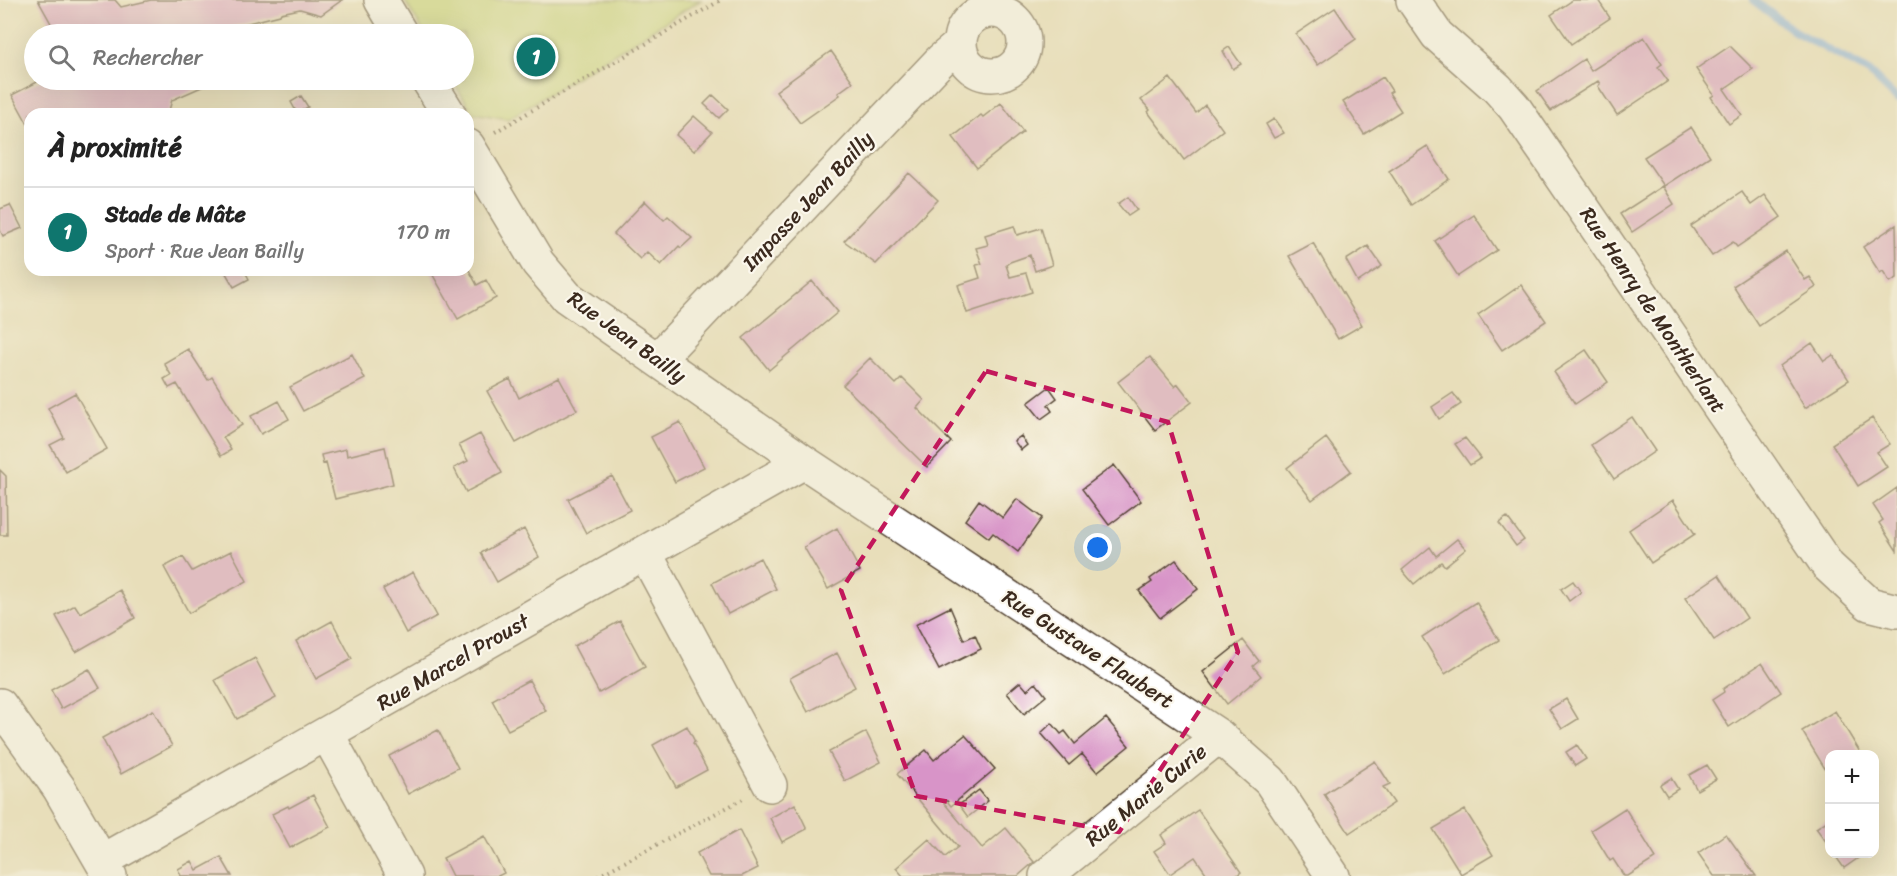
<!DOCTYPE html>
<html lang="fr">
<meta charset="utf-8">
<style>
:root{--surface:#fff;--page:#f2f2f2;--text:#222;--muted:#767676;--line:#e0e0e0;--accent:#0f766e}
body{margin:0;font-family:Sriracha,sans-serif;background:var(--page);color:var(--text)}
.controls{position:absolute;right:18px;bottom:18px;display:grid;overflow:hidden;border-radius:12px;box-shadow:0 6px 24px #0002}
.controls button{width:54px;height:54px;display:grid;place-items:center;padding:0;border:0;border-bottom:2px solid var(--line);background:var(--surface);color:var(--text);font:30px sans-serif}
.you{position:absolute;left:1098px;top:548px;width:21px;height:21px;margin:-15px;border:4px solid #fff;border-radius:50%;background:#1a73e8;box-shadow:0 0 0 9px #1a73e833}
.badge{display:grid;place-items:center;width:39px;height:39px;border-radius:50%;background:var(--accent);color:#fff;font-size:20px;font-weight:700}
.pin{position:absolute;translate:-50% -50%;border:3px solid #fff;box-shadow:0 2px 6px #0006}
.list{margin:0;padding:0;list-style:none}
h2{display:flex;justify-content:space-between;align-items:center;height:78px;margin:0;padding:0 24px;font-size:26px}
h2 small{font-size:20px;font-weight:400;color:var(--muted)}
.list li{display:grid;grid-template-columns:39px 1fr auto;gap:18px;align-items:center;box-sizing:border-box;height:90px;padding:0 24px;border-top:2px solid var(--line)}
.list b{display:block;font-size:22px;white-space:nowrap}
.list p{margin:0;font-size:20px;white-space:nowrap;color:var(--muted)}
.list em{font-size:20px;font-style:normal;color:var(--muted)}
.icon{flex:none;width:33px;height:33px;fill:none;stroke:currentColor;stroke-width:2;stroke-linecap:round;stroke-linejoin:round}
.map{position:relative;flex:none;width:1897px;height:876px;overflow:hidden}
.search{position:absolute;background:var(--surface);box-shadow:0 6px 24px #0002;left:24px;top:24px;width:450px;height:66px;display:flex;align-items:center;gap:15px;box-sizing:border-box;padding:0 21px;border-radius:33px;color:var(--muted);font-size:22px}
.panel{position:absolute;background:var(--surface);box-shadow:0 6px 24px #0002;left:24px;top:108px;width:450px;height:168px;border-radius:18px}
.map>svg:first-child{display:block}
.green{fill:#c5d477;stroke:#807f4a;stroke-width:1.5}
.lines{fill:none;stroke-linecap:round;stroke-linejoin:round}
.stream{stroke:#7caae5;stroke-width:8}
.building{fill:#d894c8}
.minor-casing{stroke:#554535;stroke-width:36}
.path{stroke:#554535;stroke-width:4;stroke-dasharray:1.5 4.5;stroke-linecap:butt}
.minor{stroke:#fff;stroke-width:33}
.marked{fill:none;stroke:#c2185b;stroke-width:4.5;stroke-dasharray:12 8;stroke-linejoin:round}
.labels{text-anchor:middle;stroke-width:4.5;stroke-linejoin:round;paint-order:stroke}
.street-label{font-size:21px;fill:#3b2a1e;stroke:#fbf7ec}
</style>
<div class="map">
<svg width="1897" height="876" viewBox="0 0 1897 876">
<rect width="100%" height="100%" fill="#fbf7ec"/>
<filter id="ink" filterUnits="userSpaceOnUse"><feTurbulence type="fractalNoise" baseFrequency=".0167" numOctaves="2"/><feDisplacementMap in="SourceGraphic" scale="12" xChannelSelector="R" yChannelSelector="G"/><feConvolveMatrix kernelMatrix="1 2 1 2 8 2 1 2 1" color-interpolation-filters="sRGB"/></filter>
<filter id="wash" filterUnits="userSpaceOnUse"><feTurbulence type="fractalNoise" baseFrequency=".008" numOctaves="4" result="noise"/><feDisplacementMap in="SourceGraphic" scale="24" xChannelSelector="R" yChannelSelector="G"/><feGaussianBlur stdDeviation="1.35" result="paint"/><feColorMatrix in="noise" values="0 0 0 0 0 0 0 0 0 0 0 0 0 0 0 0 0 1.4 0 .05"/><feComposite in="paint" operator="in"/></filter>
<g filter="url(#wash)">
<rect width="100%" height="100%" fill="#e8deba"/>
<path class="green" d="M404,0H701L508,119L473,113L452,80H464V34H425Z"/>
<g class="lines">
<path class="stream" d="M1753,0L1794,31L1869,72L1897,99"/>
</g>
<g id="blocks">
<path class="building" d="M38,0H115L121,7L151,0H342L321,15L300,9L281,13L280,15L228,28L221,34H57Z
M1573,0H1598L1610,18L1571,44L1551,15Z
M1335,8L1356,39L1318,65L1296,34Z
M1644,37L1662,64L1658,67L1668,81L1617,115L1598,86L1600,84L1598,81L1551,111L1537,91L1584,59L1591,71Z
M1730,46L1753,69L1724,89L1742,115L1729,124L1711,97L1714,95L1696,69Z
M1229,47L1241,64L1233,69L1223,51Z
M831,51L853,82L838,93L840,95L800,123L776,91Z
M1383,77L1392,91L1389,93L1401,111L1364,134L1343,102Z
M1170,78L1196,113L1205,105L1223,130L1184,160L1148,112L1150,110L1141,100Z
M41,80H204L206,85L172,100L168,114H30V128L12,95Z
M713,95L728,109L719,118L704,104Z
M301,96L308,107L297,113L291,102Z
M1001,103L1023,132L977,168L953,137L981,115L983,117Z
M694,116L712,132L694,151L676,135Z
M1274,119L1284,133L1274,138L1266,124Z
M1691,127L1710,156L1664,186L1644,157Z
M1427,146L1449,179L1411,205L1389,171Z
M909,173L938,200L876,264L844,241Z
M1663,186L1674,204L1632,232L1620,214Z
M1742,192L1751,205L1765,195L1781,217L1737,247L1733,242L1712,256L1691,226Z
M1128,197L1137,210L1128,216L1118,204Z
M645,201L664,220L668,216L692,238L681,248L679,246L661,265L647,252L640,259L614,234Z
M10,205L22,228L3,236L0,230V209Z
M1474,215L1497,250L1458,276L1435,241Z
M1896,225L1897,278L1890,282L1883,271L1880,273L1863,247Z
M1014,226L1017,235L1041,228L1052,265L1035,271L1030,255L1010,262L1006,265L1010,277L1026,273L1032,292L967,313L958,285L980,278L976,265L982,264L976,248L988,245L985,235Z
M1313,243L1362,325L1338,339L1289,256Z
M1368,246L1382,266L1358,282L1346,260Z
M1786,251L1805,280L1810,277L1816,287L1759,326L1733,286Z
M224,270H244L249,279L234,287Z
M430,270H469L477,285L486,280L496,298L458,319Z
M812,281L838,312L769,370L743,338Z
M1521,285L1546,321L1502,350L1478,315Z
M1812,343L1824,361L1833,355L1849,380L1805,408L1780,366Z
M188,349L208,380L212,377L242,425L223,437L231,450L221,456L177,384L169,388L164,379L171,375L164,363Z
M1586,350L1608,382L1575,404L1554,372Z
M352,354L365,379L303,411L290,387Z
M1150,357L1175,387L1178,384L1192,402L1155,430L1118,382Z
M870,358L896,384L902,378L924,400L917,408L951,442L927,467L843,385Z
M559,377L577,410L516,443L487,391L510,379L519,398Z
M1049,387L1057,398L1048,405L1052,411L1041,419L1028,403Z
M75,393L107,449L66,472L50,445L64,438L48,408Z
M1453,393L1461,404L1439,419L1432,407Z
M279,401L289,419L261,434L251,416Z
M1632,417L1655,451L1614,479L1591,445Z
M1872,418L1890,444L1877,452L1887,467L1858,486L1832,444Z
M680,422L704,467L675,482L651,437Z
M480,434L502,473L466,492L454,468L468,461L459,445Z
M1021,436L1027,445L1021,450L1014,441Z
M1326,438L1351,471L1312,500L1287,468Z
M1465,438L1481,458L1470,465L1455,444Z
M385,447L393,484L335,499L326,463L323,464L321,455L346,449L347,456Z
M1114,465L1141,501L1109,525L1082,489Z
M0,470L6,476L7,535H0Z
M612,476L630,510L586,533L568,499Z
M1897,488V551L1879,523L1883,520L1873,505Z
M1017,499L1042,518L1018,552L993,533L989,538L965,520L979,500L1003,518Z
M1673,500L1695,534L1651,563L1629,530Z
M1507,517L1524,540L1516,546L1499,523Z
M837,528L860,571L828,589L804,547Z
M524,529L539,557L497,582L481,553Z
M1457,539L1466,549L1445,566L1441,562L1414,584L1402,570L1430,547L1436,556Z
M231,551L247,581L189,613L164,567L183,557L192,571Z
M760,558L776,589L728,614L712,583Z
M1176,560L1198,589L1160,618L1139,591L1152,582L1150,579Z
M413,572L437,616L406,633L383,589Z
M1719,575L1747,618L1714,640L1685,598Z
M1573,581L1581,592L1569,601L1561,589Z
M120,590L135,618L76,652L56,616L75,605L80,613Z
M1476,602L1499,640L1445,674L1422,637Z
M950,607L964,640L975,635L981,649L939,670L915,625Z
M332,621L352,659L316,679L296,641Z
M620,621L645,667L599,693L574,646Z
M1243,640L1259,661L1253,666L1261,676L1227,704L1203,672Z
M837,653L855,687L808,712L790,678Z
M255,658L276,698L237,719L215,680Z
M1762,663L1781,692L1729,727L1712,700L1724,692L1723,689Z
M89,669L100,688L61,709L51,690Z
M529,680L546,711L508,730L492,700Z
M1020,682L1027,690L1036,683L1046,696L1024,714L1007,693Z
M1566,699L1578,719L1562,729L1549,709Z
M153,710L172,746L121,774L102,738Z
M1835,711L1860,752L1856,754H1830V770L1827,772L1802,731Z
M1106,718L1129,746L1097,772L1082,754L1069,765L1041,733L1052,723L1061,734L1065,731L1075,744Z
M687,726L695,742L693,743L707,770L676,787L653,745Z
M438,730L458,768L408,794L389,756Z
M866,732L881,762L845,781L829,752Z
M965,735L995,769L951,806L947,801L944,803L982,848L1006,828L1034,862L1018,876H903L896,868L929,839L945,857L958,847L897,774L926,750L934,760Z
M1577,745L1586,759L1575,766L1566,752Z
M1375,761L1390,784L1383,787L1394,803L1349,833L1324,794Z
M1707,765L1716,779L1697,790L1689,775Z
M1671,778L1678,789L1667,796L1660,785Z
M979,790L988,801L968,817L959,805Z
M313,795L330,827L290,848L272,814L288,806L289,808Z
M795,804L807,829L782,842L770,818Z
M1625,808L1656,858L1628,876H1624L1613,859L1610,861L1591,830Z
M1198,810L1241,872L1236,876H1208L1195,857L1170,874L1154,851L1166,843L1161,835Z
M1465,810L1493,855L1461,874L1433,829Z
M1830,819V847L1816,828Z
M739,830L758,868L742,876H709L697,853Z
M1726,834L1729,838L1756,876H1714L1698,853Z
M484,836L504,873L498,876H452L443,858Z
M1834,854H1864L1844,868Z
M221,857L232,876H181L178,869L192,861L197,870Z"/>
</g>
</g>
<g filter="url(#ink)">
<use href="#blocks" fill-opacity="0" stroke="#554535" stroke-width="1.5"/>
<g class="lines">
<defs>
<path id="minor" d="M381,0L401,34
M1413,0L1437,35L1497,88L1514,107L1828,566L1869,604L1897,611
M960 43a32 32 0 1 1 64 0a32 32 0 1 1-64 0Z
M428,80L449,114
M468,146L538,263L567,297L804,462L1219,736L1270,781L1333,876
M658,359L941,60L959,45
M645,553L770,785
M0,705L59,788L110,876
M327,734L405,876
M102,861L804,462
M1046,876L1219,736"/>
</defs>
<use href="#minor" class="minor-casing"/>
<path class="path" d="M495,132L721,0
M598,876L743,799"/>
<use href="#minor" class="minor"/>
</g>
</g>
<path d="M0 0H1897V876H0ZM986,371L1168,422L1238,652L1119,832L916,796L841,590Z" fill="#e8deba" fill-opacity=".55" fill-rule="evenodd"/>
<path class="marked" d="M986,371L1168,422L1238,652L1119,832L916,796L841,590Z"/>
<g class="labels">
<g class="street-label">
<text transform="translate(808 201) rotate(-47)" y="7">Impasse Jean Bailly</text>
<text transform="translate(1653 310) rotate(56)" y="7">Rue Henry de Montherlant</text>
<text transform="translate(627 337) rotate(36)" y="7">Rue Jean Bailly</text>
<text transform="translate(1088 649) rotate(33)" y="7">Rue Gustave Flaubert</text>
<text transform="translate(453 662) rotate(-30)" y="7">Rue Marcel Proust</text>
<text transform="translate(1146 795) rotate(-39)" y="7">Rue Marie Curie</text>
</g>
</g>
</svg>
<div class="controls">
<button>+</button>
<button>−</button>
</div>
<div class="you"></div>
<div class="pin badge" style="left:536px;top:57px">1</div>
<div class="search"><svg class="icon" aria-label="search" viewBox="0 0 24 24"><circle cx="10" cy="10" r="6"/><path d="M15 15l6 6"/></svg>Rechercher</div>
<section class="panel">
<h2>À proximité<small></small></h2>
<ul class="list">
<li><span class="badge">1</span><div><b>Stade de Mâte</b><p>Sport · Rue Jean Bailly</p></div><em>170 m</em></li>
</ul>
</section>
</div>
